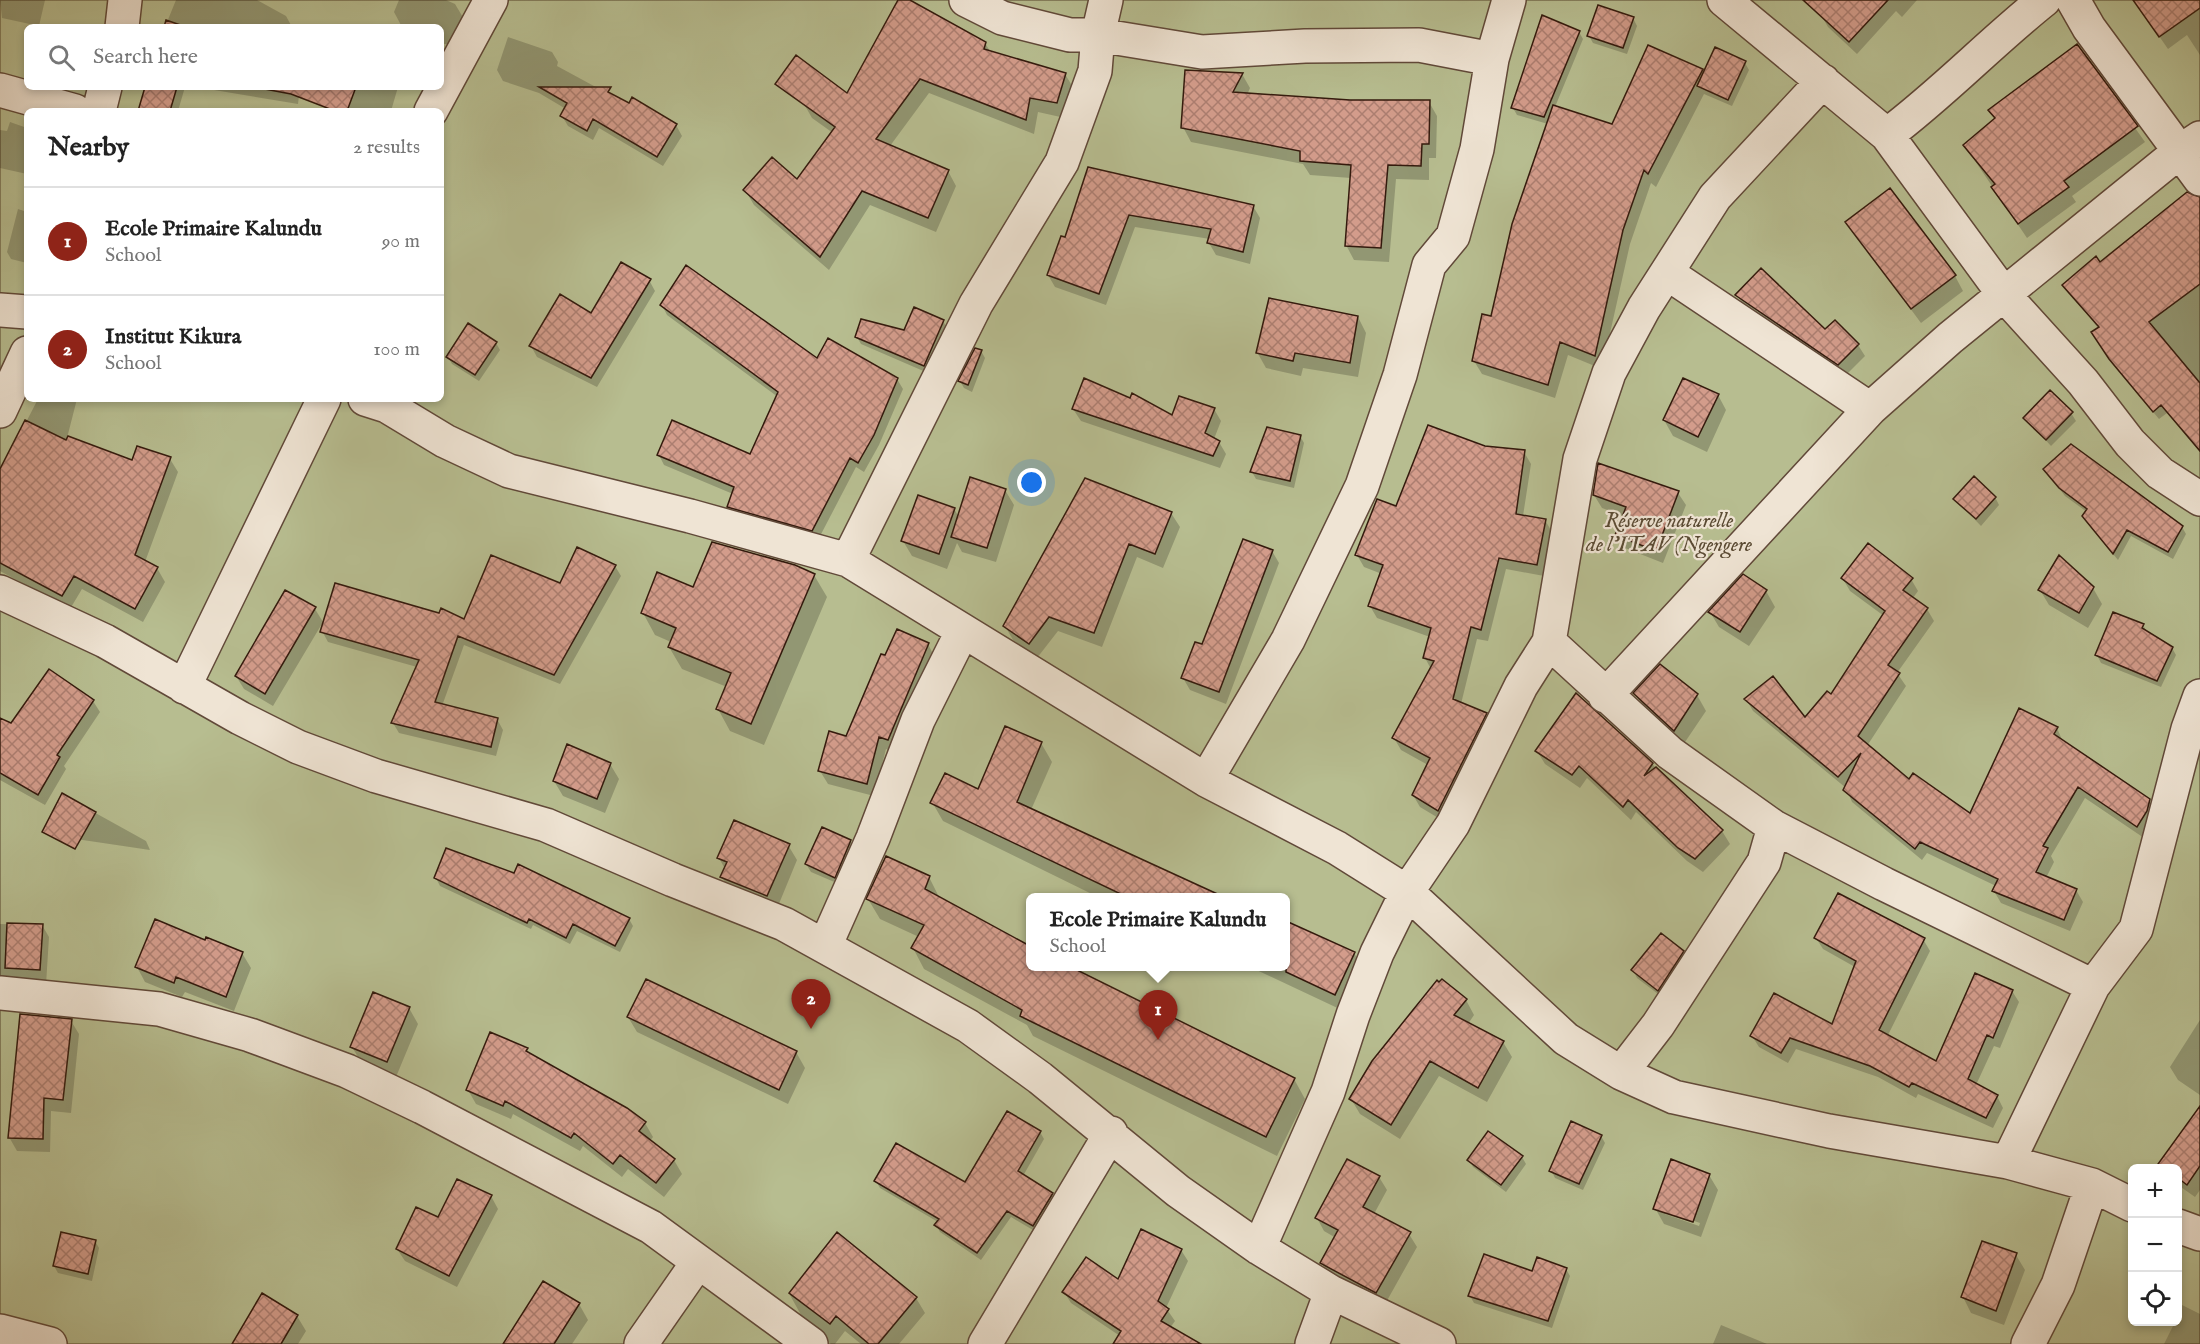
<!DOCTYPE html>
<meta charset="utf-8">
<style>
:root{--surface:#fff;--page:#f2f2f2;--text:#222;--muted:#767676;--line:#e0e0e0;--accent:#8f2418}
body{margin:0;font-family:"IM FELL English",serif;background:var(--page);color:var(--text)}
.controls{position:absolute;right:18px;bottom:18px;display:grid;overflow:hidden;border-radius:9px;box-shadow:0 3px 9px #0003}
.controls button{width:54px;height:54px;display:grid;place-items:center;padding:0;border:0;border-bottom:2px solid var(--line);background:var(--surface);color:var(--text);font:30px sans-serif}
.you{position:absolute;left:1032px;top:483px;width:21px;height:21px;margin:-15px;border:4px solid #fff;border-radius:50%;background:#1a73e8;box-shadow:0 0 0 9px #1a73e833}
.badge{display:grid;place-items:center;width:39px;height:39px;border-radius:50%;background:var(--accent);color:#fff;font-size:20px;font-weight:700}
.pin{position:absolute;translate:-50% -50px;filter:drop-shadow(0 2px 3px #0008)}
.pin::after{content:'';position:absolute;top:32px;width:21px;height:18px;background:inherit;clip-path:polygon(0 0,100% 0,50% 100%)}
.popup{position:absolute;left:1026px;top:893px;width:264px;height:78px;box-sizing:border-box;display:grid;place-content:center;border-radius:9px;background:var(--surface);filter:drop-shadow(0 2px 4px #0005);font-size:20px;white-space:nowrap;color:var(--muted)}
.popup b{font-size:22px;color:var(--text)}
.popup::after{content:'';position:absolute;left:50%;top:100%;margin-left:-12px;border:12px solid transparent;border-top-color:var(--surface)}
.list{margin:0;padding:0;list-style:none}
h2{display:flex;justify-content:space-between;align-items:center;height:78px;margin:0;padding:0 24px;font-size:26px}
h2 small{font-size:20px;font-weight:400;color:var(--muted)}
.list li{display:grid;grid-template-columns:39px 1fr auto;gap:18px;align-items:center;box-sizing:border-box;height:108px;padding:0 24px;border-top:2px solid var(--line)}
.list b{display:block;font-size:22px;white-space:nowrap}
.list p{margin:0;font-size:20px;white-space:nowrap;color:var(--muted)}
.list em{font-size:20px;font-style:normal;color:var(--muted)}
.icon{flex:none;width:33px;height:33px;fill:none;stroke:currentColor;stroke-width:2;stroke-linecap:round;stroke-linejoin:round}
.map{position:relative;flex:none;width:2200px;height:1344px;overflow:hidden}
.search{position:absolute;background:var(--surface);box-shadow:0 3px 9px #0003;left:24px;top:24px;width:420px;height:66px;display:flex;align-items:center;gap:15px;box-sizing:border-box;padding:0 21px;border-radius:9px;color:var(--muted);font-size:22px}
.panel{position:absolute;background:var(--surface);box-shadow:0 3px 9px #0003;left:24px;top:108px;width:420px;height:294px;border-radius:9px}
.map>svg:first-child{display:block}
.park{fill:#b7bd90;stroke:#766c4e;stroke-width:1.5;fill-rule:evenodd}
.shadow{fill:#0003;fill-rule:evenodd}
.building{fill:url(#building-cross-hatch);stroke:#341a0d;stroke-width:1.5}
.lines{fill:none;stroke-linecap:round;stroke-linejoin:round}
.minor-casing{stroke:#614939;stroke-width:36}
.minor{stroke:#efe4d4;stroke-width:33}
.labels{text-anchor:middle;stroke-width:4.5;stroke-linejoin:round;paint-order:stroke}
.park-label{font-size:21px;font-style:italic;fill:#5b4b34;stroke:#efe4d4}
</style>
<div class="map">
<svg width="2200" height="1344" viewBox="0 0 2200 1344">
<defs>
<pattern id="building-cross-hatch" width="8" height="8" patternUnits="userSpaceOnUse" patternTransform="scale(1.5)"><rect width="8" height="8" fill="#d39c8b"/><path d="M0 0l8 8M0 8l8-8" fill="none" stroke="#ac7e70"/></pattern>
</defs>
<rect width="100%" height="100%" fill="#e7d6bd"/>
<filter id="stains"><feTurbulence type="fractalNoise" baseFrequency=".00333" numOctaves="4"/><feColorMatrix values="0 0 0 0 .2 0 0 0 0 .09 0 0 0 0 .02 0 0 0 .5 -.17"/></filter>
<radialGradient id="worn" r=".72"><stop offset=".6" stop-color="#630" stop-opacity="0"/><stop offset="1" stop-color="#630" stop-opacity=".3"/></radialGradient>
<path class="park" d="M0,0H2200V1344H0ZM27,27H441V87H27ZM27,111H441V399H27ZM1030,898H1286V966H1030ZM2132,1168H2178V1322H2132Z"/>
<path class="shadow" d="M0,0H45L39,26L2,18Z
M176,0H257L286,16L292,27H165Z
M399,0H446L455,4L464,19L453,44H441V27H402L394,12Z
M900,0H906L985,43L991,53L1065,74L1074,89L1065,118L1038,112L1034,134L929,93L890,146L948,171L956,186L936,232L870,205L829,270L754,205L745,190L797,181L833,133L812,118L804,104L848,95Z
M1835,0H1917L1902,17L1896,11L1857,54L1828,27L1821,15Z
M2134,0H2200V55L2187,35L2168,49Z
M1633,18L1637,26L1627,54L1593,43L1589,36Z
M1579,32L1583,39L1555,107L1612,126L1702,70L1704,75L1745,63L1749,70L1732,106L1704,94L1656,187L1651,183L1630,244L1602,369L1568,355L1555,398L1482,374L1474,361L1492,318L1548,124L1517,115L1513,108Z
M508,37L552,52L558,62L557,66L629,105L676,125L682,136L663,166L599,128L593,140L568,126L562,116L566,109L539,93L503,81L497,70Z
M2077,46L2145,142L2072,196L2076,202L2027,238L1965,146L1996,120L1990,110Z
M1242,74L1250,88L1247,95L1350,102H1429L1437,116L1436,158H1429V180L1396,179L1389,262L1354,260L1346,245L1351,178L1310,175L1303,164L1191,142L1183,127Z
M146,87H185L178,111H144Z
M196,87H300L298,104Z
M338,87H398L391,111H331Z
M10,122L27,128V174L0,168V130L7,131Z
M1089,168L1253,206L1260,218L1250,264L1216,255L1209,243L1210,239L1135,227L1106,305L1055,287L1048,275L1066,239Z
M2200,199V451L2167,413L2159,419L2116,368L2098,341L2099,329L2064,286Z
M18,209L27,212V263L11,259L7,252Z
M1847,223L1955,276L1963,291L1921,323Z
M649,280L655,291L597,387L537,357L531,346Z
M1737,295L1858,345L1865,356L1845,376L1744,306Z
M662,305L817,360L897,379L903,389L879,445L864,472L856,467L818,540L734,517L728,507L733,494L664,465L659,455L750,456L778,397L667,315Z
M1358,317L1366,333L1358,377L1303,368L1301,376L1266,368L1257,352Z
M943,321L947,328L928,373L861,344L857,337L905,332Z
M496,343L500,350L479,381L452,364L448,357Z
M981,351L985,358L972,392L964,388L960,381Z
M1718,395L1726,410L1707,452L1673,436L1664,420Z
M38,399H77L67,438L133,462L170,459L178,472L145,562L157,568L165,582L143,622L82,589L70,609L0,571V515L5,463Z
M1073,409L1173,417L1214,409L1221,421L1214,439L1219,442L1226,454L1220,468L1081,421Z
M2071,413L2076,421L2051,446L2025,418Z
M1300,436L1304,443L1294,488L1256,479L1252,472Z
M1484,447L1524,452L1531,464L1523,516L1545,520L1552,532L1544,576L1506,569L1488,641L1477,639L1461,704L1486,714L1493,726L1445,822L1420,807L1413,795L1428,765L1401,750L1394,738L1431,669L1425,658L1430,637L1377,618L1370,606L1382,574L1364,567L1357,555L1397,508Z
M2045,470L2182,527L2186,534L2173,559L2131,536L2118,560L2088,524L2084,516L2087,512L2065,496Z
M1005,490L1014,505L996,562L962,552L957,543L947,569L912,556L903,541L954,509L959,517Z
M1678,493L1686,505L1663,563L1625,548L1617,535L1624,516L1602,508L1594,495Z
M1995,497L1999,505L1981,526L1955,499Z
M1171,513L1180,527L1163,568L1137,557L1102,647L1058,631L1037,658L1013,640L1005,626Z
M1272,551L1279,563L1226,704L1190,690L1183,678Z
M615,566L621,576L560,684L464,645L442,706L497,719L503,730L496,756L399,733L393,723L417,667L328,642L322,631L465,621Z
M814,575L827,597L764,745L730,731L718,709L727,687L682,669L669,647L671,642L655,635L643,613L694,589Z
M1843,579H1911L1918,591L1913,598L1927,609L1934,621L1897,673L1906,686L1867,746L1909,781L1971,815L2057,728L2063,742L2149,800L2156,813L2144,838L2085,798L2051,856L2054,862L2046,878L2076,890L2083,902L2070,931L2001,903L1994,891L1996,886L1927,853L1922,860L1852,802L1846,788L1753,711L1746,699L1805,720L1831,697L1884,616L1850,591Z
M2093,588L2102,604L2088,628L2049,605L2040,590Z
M1766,591L1775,607L1749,646L1719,627L1710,612Z
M315,609L323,622L273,706L244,689L236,676Z
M2143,625L2147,632L2172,648L2176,655L2161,687L2101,663L2097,655Z
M928,644L935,658L895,753L886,749L874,796L828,784L820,771L847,737L886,657Z
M1635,694L1697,695L1706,711L1683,745L1644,709Z
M93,701L100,712L64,766L66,769L45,805L0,780V719L11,725Z
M1041,743L1052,762L1031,810L1220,898H1100L943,821L932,802L979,791Z
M1537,751L1652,764L1722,831L1730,844L1703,872L1687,861L1636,812L1631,820L1587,778L1580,788L1545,764Z
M610,764L619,779L605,813L563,796L554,781Z
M63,795L146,841L150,850L49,835Z
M822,829L850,841L855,849L839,884L811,872L806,864Z
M788,845L797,860L776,911L731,892L722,877L725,869L719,858Z
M929,877L940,899L1030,948V966L1294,1079L1305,1099L1277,1156L1033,1036L1027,1025L924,969L913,948L919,937L880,919L868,899Z
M436,878L629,919L633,926L620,952L577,931L570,944L533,925L531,929L440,886Z
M1286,922L1354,953L1365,971L1346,1012L1248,966H1286Z
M0,924L42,925L49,937L46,985L0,982Z
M1816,938L1923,939L1930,951L1887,1037L1937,1063L2012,991L2019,1002L2000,1048L1994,1046L1976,1085L1997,1096L2003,1108L1993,1128L1918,1094L1916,1098L1878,1077L1796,1049L1788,1063L1759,1047L1752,1036L1833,1026L1855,967L1823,949Z
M206,942L242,953L251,968L234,1011L185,992L182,997L145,982L137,967Z
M1683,952L1687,959L1662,997L1637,978L1633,970Z
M1466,1000L1474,1015L1468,1024L1503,1042L1512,1057L1487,1102L1439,1076L1400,1139L1360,1114L1351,1099Z
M409,1008L418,1024L396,1077L361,1062L352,1047Z
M628,1017L796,1052L805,1068L788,1104L637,1032Z
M2200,1020V1095L2178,1080L2170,1067Z
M71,1021L79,1034L71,1113L51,1111L50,1152L17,1151L9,1137Z
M526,1049L529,1054L645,1123L653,1137L650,1141L674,1160L682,1174L664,1197L628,1169L622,1177L583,1146L580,1151L513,1114L511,1119L476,1104L468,1090Z
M2200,1109V1190L2195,1197L2178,1185V1168H2162L2160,1164Z
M1040,1132L1044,1139L1023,1176L1052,1194L1056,1202L1038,1233L1011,1217L981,1260L940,1232L936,1225L938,1222L880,1188L876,1181L965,1185Z
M1601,1136L1605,1143L1583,1190L1555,1178L1551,1170Z
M1522,1157L1526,1164L1506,1192L1473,1167L1469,1160Z
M1709,1175L1718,1190L1701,1237L1664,1224L1655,1208ZM1665,1211L1700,1223L1699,1226L1665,1214Z
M1379,1177L1387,1190L1374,1214L1409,1234L1417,1247L1384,1306L1330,1277L1322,1263L1336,1238L1324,1231L1317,1218Z
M491,1196L498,1209L457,1287L405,1261L397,1249L439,1219Z
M837,1234L916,1298L925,1313L899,1344H861L845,1331L835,1344H831L807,1326L790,1295Z
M95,1241L99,1248L92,1281L58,1273L54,1266Z
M1181,1250L1188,1261L1166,1308L1175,1321L1170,1328L1199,1344H1118L1120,1336L1071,1303L1064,1292L1119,1281Z
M2016,1255L2025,1270L2004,1325L1971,1313L1963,1297Z
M1566,1269L1570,1276L1552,1328L1474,1303L1470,1296L1533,1273Z
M579,1304L588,1320L572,1344H505Z
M2182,1305L2200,1314V1344H2164L2175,1322H2178Z
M297,1316L306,1331L298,1344H234Z
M1721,1325L1767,1344H1713Z"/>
<path class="building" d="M898,0H910L986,42L984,49L1066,73L1057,103L1030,98L1026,120L920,79L876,139L949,170L928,218L862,191L820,257L743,190L772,157L797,179L835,127L775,84L796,55L847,93Z
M1803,0H1888L1849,42Z
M2133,0H2200V8L2159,37Z
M1598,5L1634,17L1623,48L1587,36Z
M1542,15L1580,31L1544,117L1511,108Z
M166,20L186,27H164Z
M2077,44L2138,126L2064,181L2069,187L2018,224L1991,187L1995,184L1963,145L1995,118L1988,110Z
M1648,45L1703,69L1648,174L1644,170L1623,230L1595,356L1560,342L1548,385L1472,361L1482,314L1491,316L1512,224L1553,105L1612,124Z
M1715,47L1746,61L1728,100L1697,86Z
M1185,70L1243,73L1233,92L1350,100H1430L1429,144H1422L1421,166L1388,165L1381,248L1345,246L1351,165L1300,161V151L1181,128Z
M145,87H177L170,111H138Z
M254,87H356L347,111H335L291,94Z
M539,87H611L608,92L629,103L632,97L677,124L657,157L593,119L587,131L560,116L567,103Z
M1088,167L1254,205L1243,252L1207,243L1211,229L1129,215L1099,294L1047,275L1061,236L1065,237Z
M1890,188L1956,275L1911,309L1845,222Z
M2187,192L2200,197V284L2149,322L2200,383V451L2161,405L2153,412L2109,359L2091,332L2099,327L2062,285L2096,256L2100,262Z
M621,262L651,279L591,378L529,346L560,294L591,313Z
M686,265L817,358L828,338L898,378L874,435L858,463L850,458L812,531L727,507L734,487L657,455L672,420L750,454L778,392L660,305Z
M1761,268L1825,329L1835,320L1859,344L1838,365L1735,295Z
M1269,298L1358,316L1350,363L1295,353L1293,361L1256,353Z
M914,307L944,320L924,366L855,337L861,319L904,330Z
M468,323L497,342L475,375L446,357Z
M975,348L982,350L968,385L958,381Z
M1084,378L1130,398L1132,393L1172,415L1179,396L1215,408L1205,433L1220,441L1213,456L1072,409Z
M1683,378L1719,394L1698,437L1663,420Z
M2050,390L2073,412L2046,440L2023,418Z
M25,420L66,440L68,436L132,460L137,446L171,457L135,555L158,567L135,609L74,576L62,596L0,563V469Z
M1428,425L1485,446L1525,450L1516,514L1546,519L1537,565L1499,558L1481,630L1471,627L1453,699L1487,713L1438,811L1412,795L1430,758L1392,738L1434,661L1423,658L1431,628L1368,606L1383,565L1355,555L1377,499L1396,506Z
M1267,427L1301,435L1290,481L1250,472Z
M2071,444L2183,526L2168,552L2127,530L2113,554L2082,516L2087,509L2059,488L2043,469Z
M1598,463L1679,491L1656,551L1615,535L1626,507L1593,495Z
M1974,476L1996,497L1976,519L1953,499Z
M970,477L1006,489L987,548L951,537Z
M1085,478L1172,512L1155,554L1129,544L1094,633L1049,617L1029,644L1003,626Z
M918,495L955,508L939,554L901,541Z
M1243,539L1273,550L1219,692L1181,678L1195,642L1202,644Z
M712,542L795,565L815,574L751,724L716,709L731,673L668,647L676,628L641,613L657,572L693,587Z
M1868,543L1913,578L1903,590L1928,608L1888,665L1900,673L1858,736L1909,779L1913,773L1970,813L2019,708L2058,727L2054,734L2150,799L2147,811L2137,827L2078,787L2043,846L2048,848L2036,872L2077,889L2064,920L1992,891L1998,879L1920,842L1915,849L1843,790L1861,753L1838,777L1744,699L1773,676L1805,717L1827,691L1831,694L1885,611L1841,578Z
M577,547L616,565L554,675L458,636L435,702L498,718L491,747L391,723L419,660L320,632L335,583L439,613L441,608L464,619L491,555L560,583Z
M2059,555L2094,587L2079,613L2038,590Z
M1743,574L1767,590L1740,632L1708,612Z
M285,590L316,607L265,694L235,676Z
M2113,612L2144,624L2142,628L2173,647L2157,681L2095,655Z
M897,629L929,643L888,740L879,737L867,784L818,771L829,731L846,736L881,654L885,655Z
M1660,664L1698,694L1674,731L1633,693Z
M49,669L94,700L57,755L60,757L38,795L0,773V718L11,723Z
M1576,693L1653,763L1644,776L1656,767L1723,830L1695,859L1678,848L1628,800L1623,807L1579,766L1572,775L1535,751Z
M1005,726L1042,742L1017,802L1224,897H1127L930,803L945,773L978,789Z
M567,744L611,763L597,799L553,781Z
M62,793L96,812L75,849L42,832Z
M734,820L790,844L767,896L720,877L727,862L717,858Z
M822,827L851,840L835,878L805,864Z
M446,848L514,873L518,864L630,918L615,946L573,924L566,938L529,919L527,923L434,878Z
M886,856L930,876L925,889L1030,946V966H1069L1295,1078L1266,1137L1020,1016L1022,1010L911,948L924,925L866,899Z
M1838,893L1925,938L1879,1030L1936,1061L1975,973L2013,990L1993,1038L1987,1035L1968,1079L1998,1095L1986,1118L1912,1083L1909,1087L1870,1066L1790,1038L1781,1053L1750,1036L1774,993L1832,1024L1856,961L1814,938Z
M155,919L205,940L206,937L243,952L226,997L176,977L174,983L135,967Z
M1286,921L1355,952L1335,995L1286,972Z
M7,923L43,924L40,970L5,968Z
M1661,933L1684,951L1658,991L1631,970Z
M646,979L797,1051L779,1090L627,1017Z
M1442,979L1467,999L1454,1015L1504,1041L1478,1088L1430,1061L1391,1125L1349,1099L1372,1061L1437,980L1439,982Z
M373,992L410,1007L387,1062L350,1047Z
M20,1014L72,1019L63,1100L44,1098L43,1139L8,1138Z
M490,1032L528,1048L526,1051L627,1108L646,1122L639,1131L675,1159L656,1183L620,1155L613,1164L574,1133L571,1138L505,1101L503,1106L466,1090Z
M2200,1106V1166L2187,1185L2178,1178V1168H2164L2158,1164Z
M1007,1111L1041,1131L1018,1171L1053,1193L1033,1226L1007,1211L977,1253L934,1225L939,1219L874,1181L896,1143L965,1182Z
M1571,1121L1602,1135L1579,1184L1549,1171Z
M1488,1131L1523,1156L1501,1185L1467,1160Z
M1347,1159L1380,1176L1363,1207L1411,1232L1376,1293L1320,1263L1338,1230L1315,1218Z
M1671,1159L1710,1174L1693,1222L1653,1209Z
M457,1179L492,1195L449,1276L396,1249L416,1207L438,1217Z
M1141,1229L1182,1249L1158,1301L1169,1309L1161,1321L1201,1344H1113L1121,1331L1062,1292L1086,1257L1118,1279Z
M61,1232L96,1240L88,1274L53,1266Z
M837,1232L917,1297L878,1344H869L836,1316L830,1324L789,1293Z
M1982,1241L2017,1253L1996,1311L1961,1297Z
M1484,1254L1532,1271L1537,1257L1567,1268L1548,1321L1468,1296Z
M543,1281L580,1303L554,1344H503Z
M262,1293L298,1315L281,1344H232Z"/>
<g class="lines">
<defs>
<path id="minor" d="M966,0L1002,18L1070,35H1098L1202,52L1305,46L1419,45L1492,59
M1724,0L1887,135L2005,296L2083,382L2130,443L2160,473L2200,499
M2073,0L2089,28L2200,179
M122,27L125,0
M0,90L75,111
M99,111L105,87
M431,111L491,0
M1887,135C1943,93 1989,44 2044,0
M1667,273L1870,409
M0,310L27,312
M365,399L387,406L445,441L509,471L690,516L848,560L1206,780L1337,848L1407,892L1566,1039L1621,1073L1674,1097L1829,1131L2008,1162L2092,1185L2132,1205
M0,411L27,353
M848,560L976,304L1062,162L1095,71L1098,35L1106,0
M0,592L105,641L240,718L298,747L376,776L546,825L673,880L784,924L968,1026L1040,1078L1178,1191L1259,1248L1331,1292L1439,1344
M1549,642L1670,753L1774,827L1884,884L2093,986
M184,687L324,399
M1605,696L1870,409L1950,338L2179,152L2200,138
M1206,780L1288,640L1362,486L1400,375L1429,265L1453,236L1477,149L1492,59L1509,0
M825,946L873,838L918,720L962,632
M0,993L159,1009L250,1035L347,1071L422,1107L651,1227L811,1344
M1621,1073L1658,1025L1764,862L1774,827
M2008,1162L2093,986L2136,929L2188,729L2200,696
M2178,1226L2200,1234
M1259,1248L1328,1092L1353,1015L1377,953L1407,892L1453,824L1521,686L1549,642L1580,459L1609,373L1644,308L1715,197L1823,81
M0,1331L50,1344
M641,1344L698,1262
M985,1344L1111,1133
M1312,1344L1331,1292
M2028,1344L2058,1285L2092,1185"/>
</defs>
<use href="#minor" class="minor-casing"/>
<use href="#minor" class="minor"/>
</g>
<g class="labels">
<g class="park-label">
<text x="1669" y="527">Réserve naturelle<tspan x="1669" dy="24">de l'ITAV (Ngengere</tspan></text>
</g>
</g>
<rect width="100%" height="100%" filter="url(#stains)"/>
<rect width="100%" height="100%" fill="url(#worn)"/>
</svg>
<div class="controls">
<button>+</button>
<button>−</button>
<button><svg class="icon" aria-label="locate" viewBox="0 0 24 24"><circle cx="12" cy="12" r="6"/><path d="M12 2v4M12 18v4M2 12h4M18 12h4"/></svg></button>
</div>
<div class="you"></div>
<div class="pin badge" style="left:1158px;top:1040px">1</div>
<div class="popup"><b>Ecole Primaire Kalundu</b>School</div>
<div class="pin badge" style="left:811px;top:1029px">2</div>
<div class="search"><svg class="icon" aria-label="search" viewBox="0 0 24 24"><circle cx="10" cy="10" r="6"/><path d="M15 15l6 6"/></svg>Search here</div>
<section class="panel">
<h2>Nearby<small>2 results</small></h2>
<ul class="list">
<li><span class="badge">1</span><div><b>Ecole Primaire Kalundu</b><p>School</p></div><em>90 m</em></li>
<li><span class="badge">2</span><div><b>Institut Kikura</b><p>School</p></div><em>100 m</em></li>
</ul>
</section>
</div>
